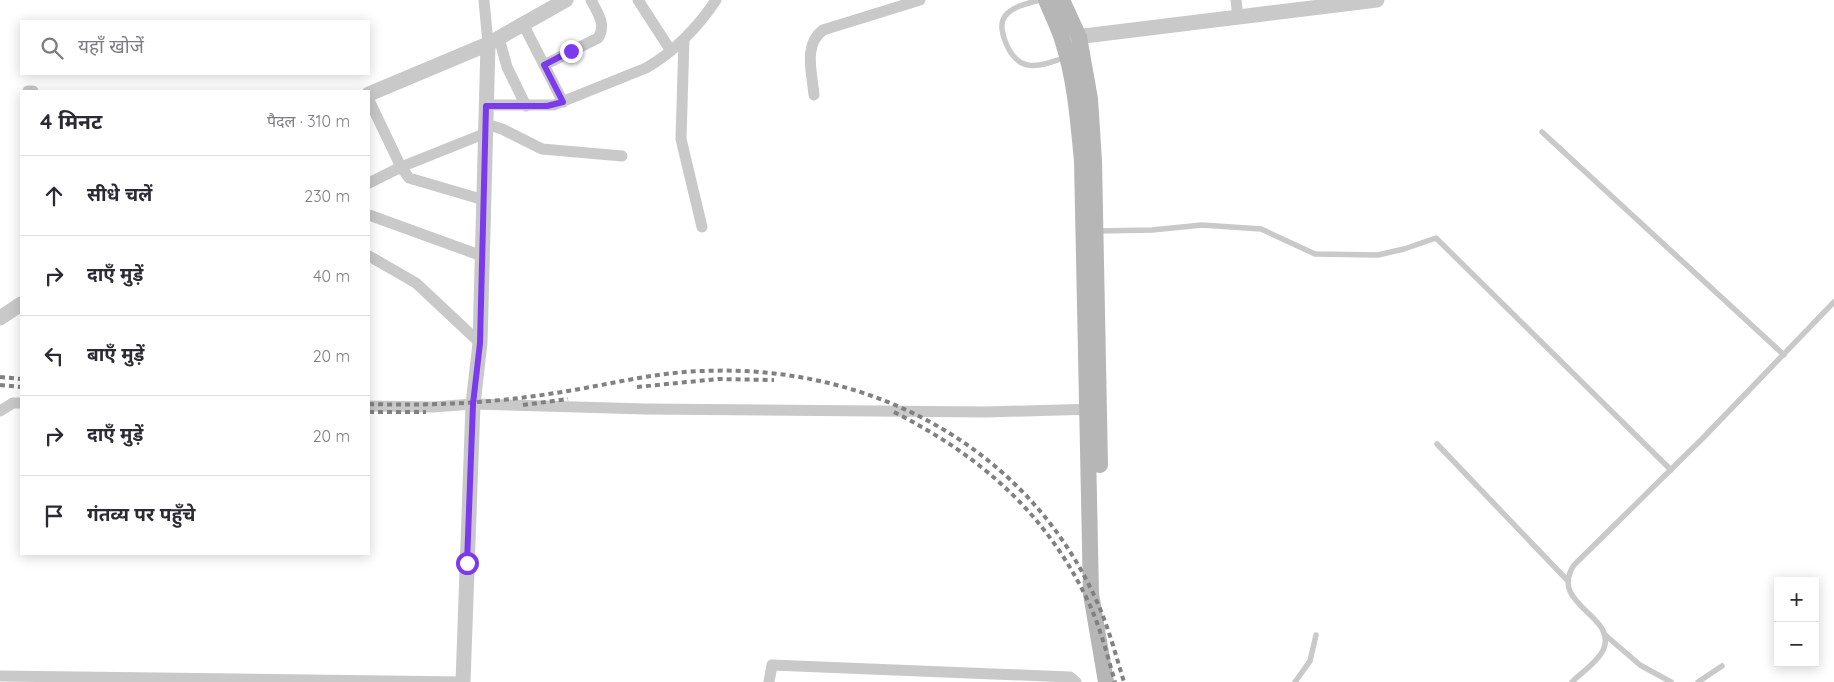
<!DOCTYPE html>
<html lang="hi">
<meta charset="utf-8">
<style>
:root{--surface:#fff;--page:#f7f7f7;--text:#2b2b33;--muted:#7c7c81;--line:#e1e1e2}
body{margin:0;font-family:Quicksand,"Noto Sans Devanagari",sans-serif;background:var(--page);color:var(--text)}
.controls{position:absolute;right:15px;bottom:15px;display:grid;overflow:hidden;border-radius:0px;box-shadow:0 2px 12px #0003}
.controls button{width:45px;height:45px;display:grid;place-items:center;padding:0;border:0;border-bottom:1px solid var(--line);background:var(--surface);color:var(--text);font:25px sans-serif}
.stop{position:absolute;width:15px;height:15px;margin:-11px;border:4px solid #7c3aed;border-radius:50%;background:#fff}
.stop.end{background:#7c3aed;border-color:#fff;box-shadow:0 1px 5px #0008}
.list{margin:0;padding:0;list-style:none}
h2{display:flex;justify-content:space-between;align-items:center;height:65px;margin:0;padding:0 20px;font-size:21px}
h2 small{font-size:16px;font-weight:400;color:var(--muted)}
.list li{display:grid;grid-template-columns:32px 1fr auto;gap:15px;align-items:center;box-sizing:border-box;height:80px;padding:0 20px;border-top:1px solid var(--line)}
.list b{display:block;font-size:19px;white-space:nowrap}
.list em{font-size:16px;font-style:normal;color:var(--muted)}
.icon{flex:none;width:28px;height:28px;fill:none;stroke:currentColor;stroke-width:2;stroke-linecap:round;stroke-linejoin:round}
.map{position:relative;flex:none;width:1834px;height:682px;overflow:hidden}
.search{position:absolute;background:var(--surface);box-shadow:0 2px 12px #0003;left:20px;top:20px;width:350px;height:55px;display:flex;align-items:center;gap:12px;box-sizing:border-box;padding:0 18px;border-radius:0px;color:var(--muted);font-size:19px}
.panel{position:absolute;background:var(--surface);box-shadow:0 2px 12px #0003;left:20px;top:90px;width:350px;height:465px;border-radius:0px}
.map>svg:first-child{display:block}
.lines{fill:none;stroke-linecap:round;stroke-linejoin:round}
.service{stroke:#c9c9c9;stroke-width:5.5}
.minor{stroke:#c9c9c9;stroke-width:11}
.tertiary{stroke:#c9c9c9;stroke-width:15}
.secondary{stroke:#b6b6b6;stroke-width:16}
.rail{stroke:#818181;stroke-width:4;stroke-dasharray:5 4;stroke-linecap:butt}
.route{stroke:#7c3aed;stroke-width:6}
</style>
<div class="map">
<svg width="1834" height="682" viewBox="0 0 1834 682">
<rect width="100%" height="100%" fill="#fff"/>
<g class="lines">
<path class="service" d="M1040,0C1029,3 1013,6 1005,16C1000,23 1002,31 1004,38C1016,74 1037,68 1066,57
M1542,132L1784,355
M1097,231L1152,230L1202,225L1261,229L1315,254L1378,255L1404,249L1436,238L1671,470
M1437,444L1567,580
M1604,634L1640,665L1671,682
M1295,682L1310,661L1316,635
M1572,682C1581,673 1600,660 1604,648C1616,615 1548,604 1574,565L1703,438L1834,302
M1698,682L1722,666"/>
<path class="minor" d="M484,0L488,44
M638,0L671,51
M1236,0L1238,18
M523,24L563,102
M499,38L507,67L526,106
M684,39L681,139L702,227
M544,65L598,38C607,25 597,12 591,0
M28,91H33
M814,95C812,72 803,45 823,30L920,0
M369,100L401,167L409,178L484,200
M486,105H554L646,68C673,53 699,26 716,0
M486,124L502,129L542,149L622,156
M369,183L401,167L486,133
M369,215L482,256
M369,256L416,283L480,343
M369,406L433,407L473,404L645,409L986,412L1095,409
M0,411L13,403H21
M0,676L463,682
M769,682L772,665L1070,677L1076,682"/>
<path class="tertiary" d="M1068,38L1377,0
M369,94L488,44L566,0
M0,318L21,304
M463,682L473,404L480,343L488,44"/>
<path class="secondary" d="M1046,0C1051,13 1058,26 1062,39C1075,78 1078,120 1082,161L1091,594L1106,682
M1062,0L1079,37L1090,99L1094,161L1100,465"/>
<path class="rail" d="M0,377L21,379
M0,385L21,387
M637,387L718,379L774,380
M369,404C432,406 493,403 555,393C604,386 654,372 704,371C870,364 1029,447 1098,604C1109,629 1116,656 1124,682
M523,405L568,399
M369,412H426
M894,412C979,455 1045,512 1087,599C1100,626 1107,654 1115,682"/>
</g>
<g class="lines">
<path class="route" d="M467,563L473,404L480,343L486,106H547L563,102L544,65L571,51"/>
</g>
</svg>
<div class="controls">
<button>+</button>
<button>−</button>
</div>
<div class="stop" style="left:467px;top:563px"></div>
<div class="stop end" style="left:571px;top:51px"></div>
<div class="search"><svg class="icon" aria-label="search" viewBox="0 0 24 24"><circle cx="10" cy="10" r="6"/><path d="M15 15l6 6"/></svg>यहाँ खोजें</div>
<section class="panel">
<h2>4 मिनट<small>पैदल · 310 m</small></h2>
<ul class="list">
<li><svg class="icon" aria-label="ahead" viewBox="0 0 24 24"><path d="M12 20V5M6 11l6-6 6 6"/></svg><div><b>सीधे चलें</b></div><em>230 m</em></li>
<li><svg class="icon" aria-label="right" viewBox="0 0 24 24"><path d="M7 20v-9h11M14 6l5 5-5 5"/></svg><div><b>दाएँ मुड़ें</b></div><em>40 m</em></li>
<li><svg class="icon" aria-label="left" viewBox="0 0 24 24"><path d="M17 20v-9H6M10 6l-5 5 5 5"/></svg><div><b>बाएँ मुड़ें</b></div><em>20 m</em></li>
<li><svg class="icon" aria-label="right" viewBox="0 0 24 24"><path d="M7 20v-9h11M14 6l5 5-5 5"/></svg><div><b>दाएँ मुड़ें</b></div><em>20 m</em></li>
<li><svg class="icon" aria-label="arrive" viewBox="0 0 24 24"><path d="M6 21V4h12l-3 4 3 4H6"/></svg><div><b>गंतव्य पर पहुँचे</b></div></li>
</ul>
</section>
</div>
